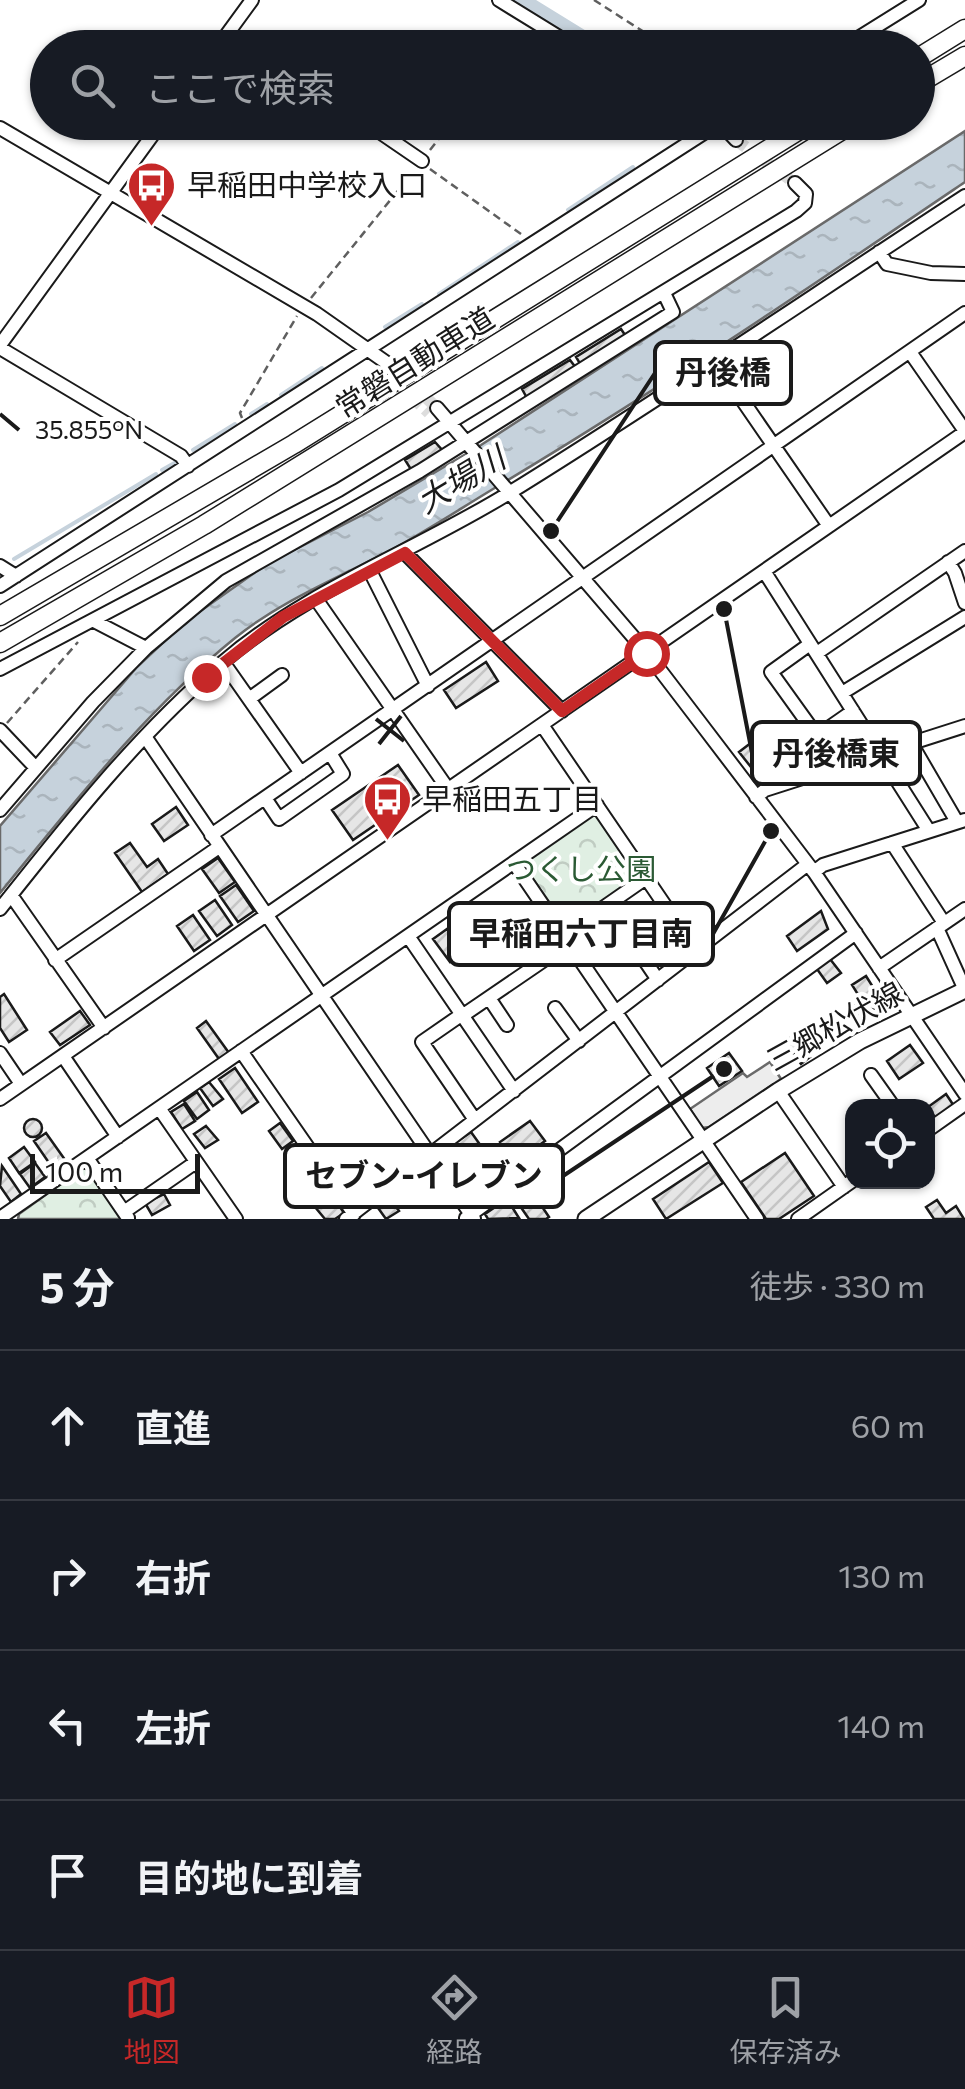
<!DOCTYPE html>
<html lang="ja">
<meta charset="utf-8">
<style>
:root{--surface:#171b24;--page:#242831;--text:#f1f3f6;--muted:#9ea1a6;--line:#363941;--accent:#c62828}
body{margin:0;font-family:Commissioner,"Noto Sans JP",sans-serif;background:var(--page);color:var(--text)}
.controls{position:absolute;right:30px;bottom:30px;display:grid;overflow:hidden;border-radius:20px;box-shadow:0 2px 8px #0004}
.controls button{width:90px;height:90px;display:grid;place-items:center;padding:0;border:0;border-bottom:2px solid var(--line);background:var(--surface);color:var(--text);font:50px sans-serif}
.scale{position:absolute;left:30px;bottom:25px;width:170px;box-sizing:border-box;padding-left:10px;border:5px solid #1a1a1a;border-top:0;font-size:28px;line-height:35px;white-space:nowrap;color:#1a1a1a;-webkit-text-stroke:8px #fff;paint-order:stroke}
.stop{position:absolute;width:30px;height:30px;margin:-22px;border:8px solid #c62828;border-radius:50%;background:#fff}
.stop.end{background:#c62828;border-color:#fff;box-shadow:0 2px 10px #0008}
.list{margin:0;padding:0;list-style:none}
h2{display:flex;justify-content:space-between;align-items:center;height:130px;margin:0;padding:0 40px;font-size:42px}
h2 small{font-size:32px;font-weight:400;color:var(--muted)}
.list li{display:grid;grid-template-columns:65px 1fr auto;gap:30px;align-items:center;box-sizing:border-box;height:150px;padding:0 40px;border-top:2px solid var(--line)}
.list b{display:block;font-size:38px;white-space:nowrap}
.list em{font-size:32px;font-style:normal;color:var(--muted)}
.icon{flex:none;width:55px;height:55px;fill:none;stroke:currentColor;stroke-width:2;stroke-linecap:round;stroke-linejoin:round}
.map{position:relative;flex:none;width:965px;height:1219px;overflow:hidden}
.search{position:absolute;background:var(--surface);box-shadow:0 2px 8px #0004;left:30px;right:30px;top:30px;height:110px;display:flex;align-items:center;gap:25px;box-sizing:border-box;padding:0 35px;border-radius:55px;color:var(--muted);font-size:38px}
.sheet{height:730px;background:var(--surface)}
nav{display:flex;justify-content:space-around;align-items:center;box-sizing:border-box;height:140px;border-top:2px solid var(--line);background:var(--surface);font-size:28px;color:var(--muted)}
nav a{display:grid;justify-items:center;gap:5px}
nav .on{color:var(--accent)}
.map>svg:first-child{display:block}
.park{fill:url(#park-crowns);stroke:#6a6a6a;stroke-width:2.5}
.parking{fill:#ededed;stroke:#6a6a6a;stroke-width:2.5}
.water{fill:url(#water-ripples);stroke:#6a6a6a;stroke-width:2.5}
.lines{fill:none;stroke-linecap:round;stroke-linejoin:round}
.stream{stroke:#c6d2dc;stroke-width:4}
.river{stroke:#c6d2dc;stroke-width:20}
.building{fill:url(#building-hatch);stroke:#1a1a1a;stroke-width:2.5}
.minor-tunnel{stroke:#ddd;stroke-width:12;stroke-dasharray:12 6;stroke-linecap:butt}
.minor-casing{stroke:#1a1a1a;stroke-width:16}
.major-casing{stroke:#1a1a1a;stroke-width:19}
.highway-casing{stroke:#1a1a1a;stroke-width:21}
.path{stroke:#5f5f5f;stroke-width:2.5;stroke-dasharray:8 5;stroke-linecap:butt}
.minor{stroke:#fff;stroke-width:12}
.major{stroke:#fff;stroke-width:15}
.highway{stroke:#fff;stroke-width:18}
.route{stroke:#c62828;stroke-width:12}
.ticks{fill:none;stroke:#1a1a1a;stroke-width:4}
.labels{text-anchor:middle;stroke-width:8;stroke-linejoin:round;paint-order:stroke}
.poi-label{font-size:30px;fill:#1a1a1a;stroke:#fff;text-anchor:start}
.street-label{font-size:30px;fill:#1a1a1a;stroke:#fff}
.park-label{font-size:30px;fill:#2b5a34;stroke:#fff}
.water-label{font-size:32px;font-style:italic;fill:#1a1a1a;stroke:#fff}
.ticks-label{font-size:25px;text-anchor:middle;fill:#1a1a1a;stroke:#fff;stroke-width:8;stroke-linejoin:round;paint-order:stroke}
.leader{fill:none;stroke:#1a1a1a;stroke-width:4}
.callout-dot{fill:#1a1a1a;stroke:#fff;stroke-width:4}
.callout{fill:#fff;stroke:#1a1a1a;stroke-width:4}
.callout-label{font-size:32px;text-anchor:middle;font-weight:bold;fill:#1a1a1a}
</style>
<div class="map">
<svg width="965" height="1219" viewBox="0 0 965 1219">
<defs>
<pattern id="park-crowns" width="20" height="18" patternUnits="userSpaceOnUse" patternTransform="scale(2.5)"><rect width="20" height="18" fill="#e0efe3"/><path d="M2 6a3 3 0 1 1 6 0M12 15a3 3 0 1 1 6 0" fill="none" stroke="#c0ccc2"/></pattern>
<pattern id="water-ripples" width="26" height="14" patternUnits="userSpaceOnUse" patternTransform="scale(2.5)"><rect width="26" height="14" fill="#c6d2dc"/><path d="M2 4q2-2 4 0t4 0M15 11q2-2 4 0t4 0" fill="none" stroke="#aab4bc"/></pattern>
<pattern id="building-hatch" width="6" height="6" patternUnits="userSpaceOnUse" patternTransform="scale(2.5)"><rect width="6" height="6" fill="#e6e6e6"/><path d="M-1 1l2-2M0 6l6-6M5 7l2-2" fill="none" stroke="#c5c5c5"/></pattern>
</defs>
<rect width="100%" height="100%" fill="#fff"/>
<path class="park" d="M596,812L640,877L567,928L522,863Z
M83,1168L89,1169L123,1219H18L19,1214Z"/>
<path class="parking" d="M770,1062L781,1079L709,1127L702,1128L690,1109L743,1073L747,1077Z"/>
<path class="water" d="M965,131V182C813,285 660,389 503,483C466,505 430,529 393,549C340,577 282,600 235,638C145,711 73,804 0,893V826L137,667L185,622L267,564L368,512L481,445Z"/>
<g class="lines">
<path class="stream" d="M568,210L633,167
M439,294L518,242
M385,327L422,304
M281,395L322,368
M251,414L267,404
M193,450L235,424
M162,470L178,461
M14,559L156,474"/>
<path class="river" d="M517,0L595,48
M692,122L696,127"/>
</g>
<path class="building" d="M621,329L627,338L582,367L576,357Z
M570,360L576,368L527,398L522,389Z
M435,442L444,452L412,471L405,460Z
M486,662L498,681L456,708L444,690Z
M756,739L779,768L762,781L739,752Z
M398,765L419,795L353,840L332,810Z
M176,807L188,825L164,841L152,824Z
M130,843L147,867L158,859L168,874L142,892L115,853Z
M218,858L235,882L219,893L202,869Z
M236,885L254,911L238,922L220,896Z
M215,900L232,925L217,936L199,911Z
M821,911L828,929L797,951L787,936Z
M193,915L210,940L194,951L177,926Z
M447,929L464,952L450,962L433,939Z
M830,959L841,973L827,983L817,969Z
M866,976L883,1003L869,1012L852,985Z
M4,994L27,1030L9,1042L0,1028V997Z
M861,1001L871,1016L857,1025L847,1010Z
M80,1011L90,1025L60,1045L50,1032Z
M206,1021L229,1053L219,1059L197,1028Z
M794,1035L810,1057L801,1064L785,1042Z
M910,1045L923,1063L899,1079L887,1061Z
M729,1053L742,1071L719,1086L707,1068Z
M235,1068L258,1102L242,1113L219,1079Z
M209,1082L223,1099L213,1106L200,1088Z
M197,1092L209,1110L197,1119L184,1101Z
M946,1094L954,1106L936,1119L928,1107Z
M184,1104L195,1121L182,1129L171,1112Z
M24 1128a9 9 0 1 1 18 0a9 9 0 1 1-18 0Z
M530,1121L545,1141L507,1168L498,1156L506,1151L500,1142Z
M280,1123L293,1141L282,1149L269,1131Z
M206,1126L218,1140L205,1148L194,1134Z
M471,1132L501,1174L475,1191L446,1149Z
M46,1133L68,1164L56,1173L34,1141Z
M24,1147L35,1162L19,1173L9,1158Z
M785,1153L814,1196L779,1219H766L741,1182Z
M709,1162L723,1183L666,1219L653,1199Z
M35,1163L45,1177L30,1188L20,1174Z
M2,1166L21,1194L11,1202L0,1186Z
M526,1183L549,1217L546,1219H529L511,1193Z
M164,1194L170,1205L152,1215L145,1203Z
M332,1195L344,1213L335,1219H325L315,1207Z
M389,1197L399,1211L386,1219L376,1205Z
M507,1199L519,1218L488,1219L485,1214Z
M937,1200L946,1213L956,1206L964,1219H934L926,1207Z"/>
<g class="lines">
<path class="minor-tunnel" d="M736,140L795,183
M386,372L429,413
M400,373L437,408"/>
<defs>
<path id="minor" d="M499,0L577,48
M223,39L238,48
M217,48L252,0
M842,48L919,0
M365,122L422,161
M678,122L692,140
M720,123L736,140
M0,128L317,314L394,368
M879,252L887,264L931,273L965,274
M0,345L162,122
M0,348L181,456L188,466
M910,352L965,431
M714,359L829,526
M437,408L647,653L702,725L814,872L965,1094
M405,553L562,711
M948,562L955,573L965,603
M0,566L16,576
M370,571L428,686
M764,571L929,831
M0,586L721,122
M316,599L448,789
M94,621L146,648
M810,644L771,672L817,736L853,711
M817,653L965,551
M223,662L301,773
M0,669L339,490L796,211L805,203L806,194L795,183
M842,693L965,617
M249,699L282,675
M542,725L696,951
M0,730L35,767
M146,738L474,1219
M911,743L957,822
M756,797L765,790L965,726
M265,798L279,819L343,774L330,753
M0,810L93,702L146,648L226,581L420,471L673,312L664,293
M211,835L965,313
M892,843L944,923
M514,863L757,1219
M814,872L823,865L965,820
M11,895L104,1028
M607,905L658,980
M0,909C68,823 139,733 223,662C307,590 415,551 509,493C663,398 813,295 965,196
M937,928L965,990
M564,935L646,878
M408,936L514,1091
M55,960L219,847
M879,968L965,909
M489,998L507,1025
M555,1008L579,1041
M461,1015L422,1042L475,1120
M462,1016L569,943
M241,1051L354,1214
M0,1053L21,1084
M63,1056L118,1137
M871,1075L893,1106
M778,1091L844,1187
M0,1099L965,432
M159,1108L236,1219
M928,1130L965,1104
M87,1158L128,1218
M124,1212L196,1162
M0,1218L597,805
M466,1218L856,933
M346,1219L808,864
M798,1219L852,1181"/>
<path id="major" d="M586,1219L778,1091L860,1041L965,990"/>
<path id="highway" d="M918,58L965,29
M918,84L965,56
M0,616L294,444L812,122
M0,643L204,525L855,122"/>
</defs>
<use href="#minor" class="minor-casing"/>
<use href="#major" class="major-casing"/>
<use href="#highway" class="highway-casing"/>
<path class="path" d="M594,0L669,48
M516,48L527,33
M430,150L452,122
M430,169L521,234
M311,298L413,172
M242,418L240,413L297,316
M7,723L78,642"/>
<use href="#minor" class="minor"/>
<use href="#major" class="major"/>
<use href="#highway" class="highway"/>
</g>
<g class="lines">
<path class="route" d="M206,677L283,617L405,553L562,711L646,653"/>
</g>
<path class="ticks" d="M0,414L19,430M376,719L404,741M379,744L401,716"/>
<defs>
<symbol id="bus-pin" viewBox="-11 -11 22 30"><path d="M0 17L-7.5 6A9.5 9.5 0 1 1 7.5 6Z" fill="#c62828" stroke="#fff"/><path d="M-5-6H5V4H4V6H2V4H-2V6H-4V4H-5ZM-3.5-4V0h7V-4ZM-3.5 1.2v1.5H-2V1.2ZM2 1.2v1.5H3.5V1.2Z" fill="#fff"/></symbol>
</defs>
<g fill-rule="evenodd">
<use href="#bus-pin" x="124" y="158" width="55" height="75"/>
<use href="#bus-pin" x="360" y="772" width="55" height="75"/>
</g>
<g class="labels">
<g class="poi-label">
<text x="187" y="196">早稲田中学校入口</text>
<text x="422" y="810">早稲田五丁目</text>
</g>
<g class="street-label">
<text transform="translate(415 363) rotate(-32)" y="10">常磐自動車道</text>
<text transform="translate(835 1027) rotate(-29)" y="10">三郷松伏線</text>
</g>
<g class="park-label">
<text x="581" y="880">つくし公園</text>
</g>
<g class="water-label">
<text transform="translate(461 480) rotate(-31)" y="11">大場川</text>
</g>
</g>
<g class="ticks-label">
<text x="89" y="439">35.855°N</text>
</g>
<path class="leader" d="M551 531L655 373M724 609L752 753M771 831L713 934M724 1069L563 1176"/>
<g class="callout-dot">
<circle cx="551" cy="531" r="10"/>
<circle cx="724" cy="609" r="10"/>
<circle cx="771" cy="831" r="10"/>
<circle cx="724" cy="1069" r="10"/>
</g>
<g class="callout">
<rect x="655" y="342" width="136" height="62" rx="10"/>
<rect x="752" y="722" width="168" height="62" rx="10"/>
<rect x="449" y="903" width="264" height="62" rx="10"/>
<rect x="285" y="1145" width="278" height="62" rx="10"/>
</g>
<g class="callout-label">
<text x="723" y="384">丹後橋</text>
<text x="836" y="765">丹後橋東</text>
<text x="581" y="945">早稲田六丁目南</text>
<text x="424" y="1187">セブン-イレブン</text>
</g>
</svg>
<div class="controls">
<button><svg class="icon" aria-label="locate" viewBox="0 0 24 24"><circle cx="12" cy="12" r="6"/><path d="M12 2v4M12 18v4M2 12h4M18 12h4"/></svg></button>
</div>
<div class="scale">100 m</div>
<div class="stop" style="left:646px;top:653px"></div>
<div class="stop end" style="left:206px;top:677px"></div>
<div class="search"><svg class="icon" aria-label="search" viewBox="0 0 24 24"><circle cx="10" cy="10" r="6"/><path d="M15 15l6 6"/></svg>ここで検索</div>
</div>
<section class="sheet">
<h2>5 分<small>徒歩 · 330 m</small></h2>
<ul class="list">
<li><svg class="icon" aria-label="ahead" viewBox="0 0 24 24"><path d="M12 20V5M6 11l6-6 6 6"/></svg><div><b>直進</b></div><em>60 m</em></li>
<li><svg class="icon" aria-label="right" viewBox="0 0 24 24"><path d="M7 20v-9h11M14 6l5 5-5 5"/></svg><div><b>右折</b></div><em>130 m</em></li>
<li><svg class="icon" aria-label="left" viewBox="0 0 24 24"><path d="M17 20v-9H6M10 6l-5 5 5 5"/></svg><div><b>左折</b></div><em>140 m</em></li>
<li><svg class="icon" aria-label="arrive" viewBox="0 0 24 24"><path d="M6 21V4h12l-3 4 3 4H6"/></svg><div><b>目的地に到着</b></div></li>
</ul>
</section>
<nav>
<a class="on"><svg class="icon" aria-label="map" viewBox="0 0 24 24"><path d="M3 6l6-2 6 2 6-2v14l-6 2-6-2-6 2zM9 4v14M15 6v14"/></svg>地図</a>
<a><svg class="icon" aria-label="directions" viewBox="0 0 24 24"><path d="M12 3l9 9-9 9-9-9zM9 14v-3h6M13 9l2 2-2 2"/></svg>経路</a>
<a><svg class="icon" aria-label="saved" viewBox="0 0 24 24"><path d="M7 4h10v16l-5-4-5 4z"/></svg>保存済み</a>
</nav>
